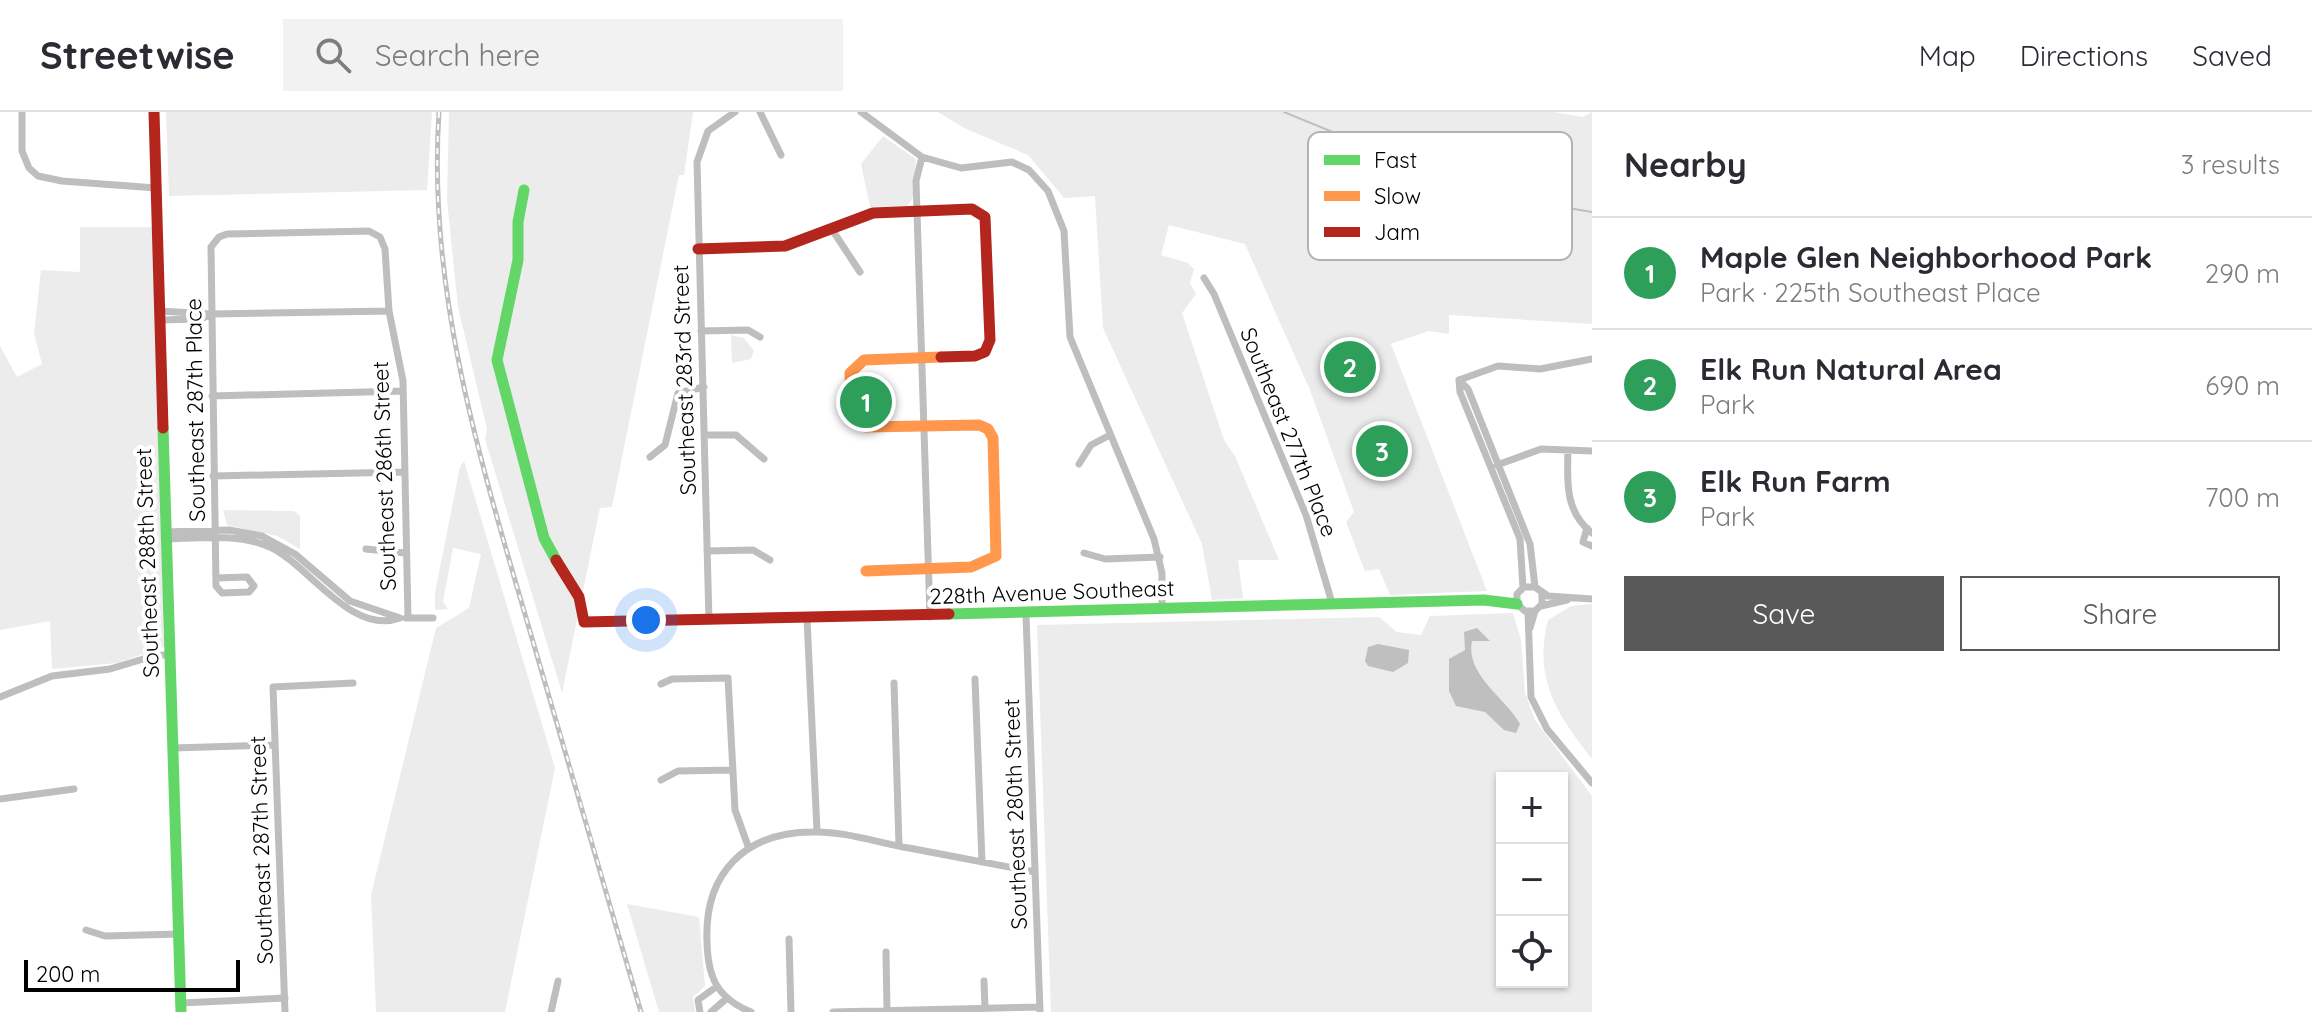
<!DOCTYPE html>
<meta charset="utf-8">
<style>
:root{--surface:#fff;--page:#f2f2f3;--text:#2b2b33;--muted:#7c7c81;--line:#e1e1e2;--accent:#595959}
body{margin:0;font-family:Quicksand,sans-serif;background:var(--page);color:var(--text)}
.controls{position:absolute;right:24px;bottom:24px;display:grid;overflow:hidden;border-radius:0px;box-shadow:0 2px 6px #0004}
.controls button{width:72px;height:72px;display:grid;place-items:center;padding:0;border:0;border-bottom:2px solid var(--line);background:var(--surface);color:var(--text);font:40px sans-serif}
.scale{position:absolute;left:24px;bottom:20px;width:216px;box-sizing:border-box;padding-left:8px;border:4px solid #000;border-top:0;font-size:22px;line-height:28px;white-space:nowrap;color:#000;-webkit-text-stroke:6px #fff;paint-order:stroke}
.you{position:absolute;left:646px;top:508px;width:28px;height:28px;margin:-20px;border:6px solid #fff;border-radius:50%;background:#1a73e8;box-shadow:0 0 0 12px #1a73e833}
.badge{display:grid;place-items:center;width:52px;height:52px;border-radius:50%;background:var(--accent);color:#fff;font-size:26px;font-weight:700}
.pin{position:absolute;translate:-50% -50%;border:4px solid #fff;box-shadow:0 2px 8px #0006}
.list{margin:0;padding:0;list-style:none}
h2{display:flex;justify-content:space-between;align-items:center;height:104px;margin:0;padding:0 32px;font-size:34px}
h2 small{font-size:26px;font-weight:400;color:var(--muted)}
.list li{display:grid;grid-template-columns:52px 1fr auto;gap:24px;align-items:center;box-sizing:border-box;height:112px;padding:0 32px;border-top:2px solid var(--line)}
.list b{display:block;font-size:30px;white-space:nowrap}
.list p{margin:0;font-size:26px;white-space:nowrap;color:var(--muted)}
.list em{font-size:26px;font-style:normal;color:var(--muted)}
.actions{display:flex;gap:16px;padding:24px 32px}
.actions a{flex:1;padding:18px 0;border:2px solid var(--accent);border-radius:0px;text-align:center;font-size:28px;color:var(--accent)}
.actions .main{background:var(--accent);color:#fff}
.icon{flex:none;width:44px;height:44px;fill:none;stroke:currentColor;stroke-width:2;stroke-linecap:round;stroke-linejoin:round}
.map{position:relative;flex:none;width:1592px;height:900px;overflow:hidden}
header{display:flex;align-items:center;gap:48px;box-sizing:border-box;height:112px;padding:0 40px;background:var(--surface);border-bottom:2px solid var(--line)}
header strong{font-size:38px}
nav{display:flex;gap:44px;margin-inline-start:auto;font-size:28px}
.search{width:560px;height:72px;background:var(--page);display:flex;align-items:center;gap:20px;box-sizing:border-box;padding:0 28px;border-radius:0px;color:var(--muted);font-size:30px}
main{display:flex}
aside{flex:1;background:var(--surface)}
.map>svg:first-child{display:block}
.green{fill:#ececec;fill-rule:evenodd}
.water{fill:#bfbfbf}
.lines{fill:none;stroke-linecap:round;stroke-linejoin:round}
.stream{stroke:#bfbfbf;stroke-width:2}
.street{stroke:#bebebe;stroke-width:7}
.fast{stroke:#63d668;stroke-width:11}
.slow{stroke:#ff974d;stroke-width:11}
.jam{stroke:#b3261e;stroke-width:11}
.rail-casing{stroke:#bebebe;stroke-width:5}
.rail{stroke:#fff;stroke-width:2;stroke-dasharray:6;stroke-linecap:butt}
.labels{text-anchor:middle;stroke-width:8;stroke-linejoin:round;paint-order:stroke}
.street-label{font-size:22px;fill:#000;stroke:#fff}
.key{fill:#fff;stroke:#b2b2b2;stroke-width:2}
.key-label{font-size:22px;fill:#000}
</style>
<header>
<strong>Streetwise</strong>
<div class="search"><svg class="icon" aria-label="search" viewBox="0 0 24 24"><circle cx="10" cy="10" r="6"/><path d="M15 15l6 6"/></svg>Search here</div>
<nav><a>Map</a><a>Directions</a><a>Saved</a></nav>
</header>
<main>
<div class="map">
<svg width="1592" height="900" viewBox="0 0 1592 900">
<rect width="100%" height="100%" fill="#fff"/>
<path class="green" d="M166,0H432L427,78L169,84Z
M449,0H693L684,63H679L674,88L612,395L600,396L562,581L485,327L487,317L458,195L447,88Z
M938,0H1554L1583,5L1592,0V212L1449,203V222L1428,219L1391,232L1487,479L1390,483L1379,457L1365,459L1346,410L1354,400L1310,278L1245,132L1169,113L1161,143L1188,151L1194,157L1190,171L1196,182L1182,201L1224,328L1235,344L1279,448H1238L1243,486L1212,488L1202,432L1103,216L1095,84L1064,86L1028,43L964,16Z
M883,24L916,47L913,86L907,94L870,95L861,52Z
M80,115H153L164,535L117,551L52,557L50,509L0,518V234L17,265L42,252L34,222L41,158L80,160Z
M731,223L744,226L754,239L751,247L732,251Z
M879,279L880,309L863,310L855,304L853,280Z
M464,349L555,656L505,900H376L371,783L436,516L469,496L481,442L453,436L443,490L448,497L435,498V481L460,355Z
M223,398L294,399L300,404V437L277,424L227,413Z
M1592,492V647C1557,602 1533,567 1548,508L1571,494Z
M1513,501L1521,528L1525,581L1535,608L1592,684V900H1051L1037,513L1379,505L1397,520L1421,523L1430,504ZM1502,666H1562V870H1502Z
M627,792L699,805L705,874L693,885L695,900H659Z"/>
<path class="water" d="M1477,516L1490,529H1472C1465,563 1506,586 1520,612L1516,621L1504,618L1485,600L1456,594L1449,579V547L1465,538L1464,520Z
M1378,532L1409,538L1408,551L1393,560L1368,554L1365,549L1368,535Z"/>
<g class="lines">
<path class="stream" d="M1284,0L1484,82L1592,100"/>
<path class="street" d="M22,0V39L29,56L38,64L62,69L156,76
M760,0L781,43
M861,0L922,45L961,56L1012,50L1029,58L1048,79L1064,119L1070,225L1154,427L1162,461V496
M922,45L916,69L930,505
M833,119L860,160
M1204,166L1214,182L1306,403L1332,491
M159,199L211,202L201,207L159,208
M211,202L389,199
M701,219L748,218L760,225
M1459,268L1468,277L1530,432L1535,475
M1459,268L1460,280L1520,427L1523,476
M1459,268L1498,254L1540,257L1592,247
M212,284L403,279
M704,323H736L764,347
M1568,339C1567,370 1565,400 1592,421
M650,345L665,333L678,281L704,275
M1079,352L1091,333L1110,323
M1497,353L1541,337L1592,339
M213,364L405,360
M1587,416L1583,430L1592,434
M165,420L229,418L262,424L295,442L350,489L400,506C351,524 309,453 270,435C238,421 200,426 166,427
M366,437L405,441
M707,439L753,438L770,448
M1084,441L1105,447L1160,445
M216,466L247,465L254,474L249,480L222,481L216,474L211,135L219,125L227,122L369,119L380,125L385,137L389,199L403,269L408,506
M1541,494L1567,488
M1535,499H1525L1517,492V482L1524,475H1535L1548,484L1592,487
M1528,500L1531,585L1547,617L1592,671
M1026,503L1040,900
M406,506H433
M807,507L817,719
M709,509L697,50L708,19L735,0
M1530,516L1535,499L1542,492V482
M975,567L982,750
M894,571L899,734
M661,572L672,567L728,566L735,698L748,734
M0,585L52,564L110,557L150,545L170,542
M173,636L275,633
M661,668L678,659L733,658
M0,687L74,677
M86,818L105,824L179,822
M789,827L791,900
M886,840L887,899
M984,869L985,896
M181,891L285,886
M285,900L273,575L353,571
M551,900L558,869
M700,900L698,888L716,875
M711,900L726,887
M751,900C717,886 708,866 707,830C704,761 745,720 813,720C844,719 879,731 909,736C951,744 993,752 1035,760
M833,900L1040,895"/>
<path class="fast" d="M524,78L518,110V148L497,248L544,426L556,448
M163,316L181,900
M949,502L1484,488L1517,492"/>
<path class="slow" d="M866,459L971,455L996,444L993,326L988,317L979,313L866,315L851,306L850,261L864,248L941,245"/>
<path class="jam" d="M154,0L163,316
M698,137L785,134L873,101L972,97L985,105L990,228L985,240L975,244L941,245
M556,448L579,485L584,510L949,502"/>
<defs>
<path id="rail" d="M439,0C427,178 480,348 529,516C567,644 604,772 641,900"/>
</defs>
<use href="#rail" class="rail-casing"/>
<use href="#rail" class="rail"/>
</g>
<g class="labels">
<g class="street-label">
<text transform="translate(684 268) rotate(-92)" y="8">Southeast 283rd Street</text>
<text transform="translate(195 298) rotate(-91)" y="8">Southeast 287th Place</text>
<text transform="translate(1289 320) rotate(68)" y="8">Southeast 277th Place</text>
<text transform="translate(384 364) rotate(-92)" y="8">Southeast 286th Street</text>
<text transform="translate(147 451) rotate(-92)" y="8">Southeast 288th Street</text>
<text transform="translate(1052 480) rotate(-2)" y="8">228th Avenue Southeast</text>
<text transform="translate(1015 702) rotate(-92)" y="8">Southeast 280th Street</text>
<text transform="translate(261 738) rotate(-92)" y="8">Southeast 287th Street</text>
</g>
</g>
<rect x="1308" y="20" width="264" height="128" rx="12" class="key"/>
<rect x="1324" y="43" width="36" height="10" fill="#63d668"/>
<rect x="1324" y="79" width="36" height="10" fill="#ff974d"/>
<rect x="1324" y="115" width="36" height="10" fill="#b3261e"/>
<g class="key-label">
<text x="1374" y="56">Fast</text>
<text x="1374" y="92">Slow</text>
<text x="1374" y="128">Jam</text>
</g>
</svg>
<div class="controls">
<button>+</button>
<button>−</button>
<button><svg class="icon" aria-label="locate" viewBox="0 0 24 24"><circle cx="12" cy="12" r="6"/><path d="M12 2v4M12 18v4M2 12h4M18 12h4"/></svg></button>
</div>
<div class="scale">200 m</div>
<div class="you"></div>
<div class="pin badge" style="left:866px;top:290px;background:#2e9e5b">1</div>
<div class="pin badge" style="left:1350px;top:255px;background:#2e9e5b">2</div>
<div class="pin badge" style="left:1382px;top:339px;background:#2e9e5b">3</div>
</div>
<aside>
<h2>Nearby<small>3 results</small></h2>
<ul class="list">
<li><span class="badge" style="background:#2e9e5b">1</span><div><b>Maple Glen Neighborhood Park</b><p>Park · 225th Southeast Place</p></div><em>290 m</em></li>
<li><span class="badge" style="background:#2e9e5b">2</span><div><b>Elk Run Natural Area</b><p>Park</p></div><em>690 m</em></li>
<li><span class="badge" style="background:#2e9e5b">3</span><div><b>Elk Run Farm</b><p>Park</p></div><em>700 m</em></li>
</ul>
<div class="actions"><a class="main">Save</a><a>Share</a></div>
</aside>
</main>
